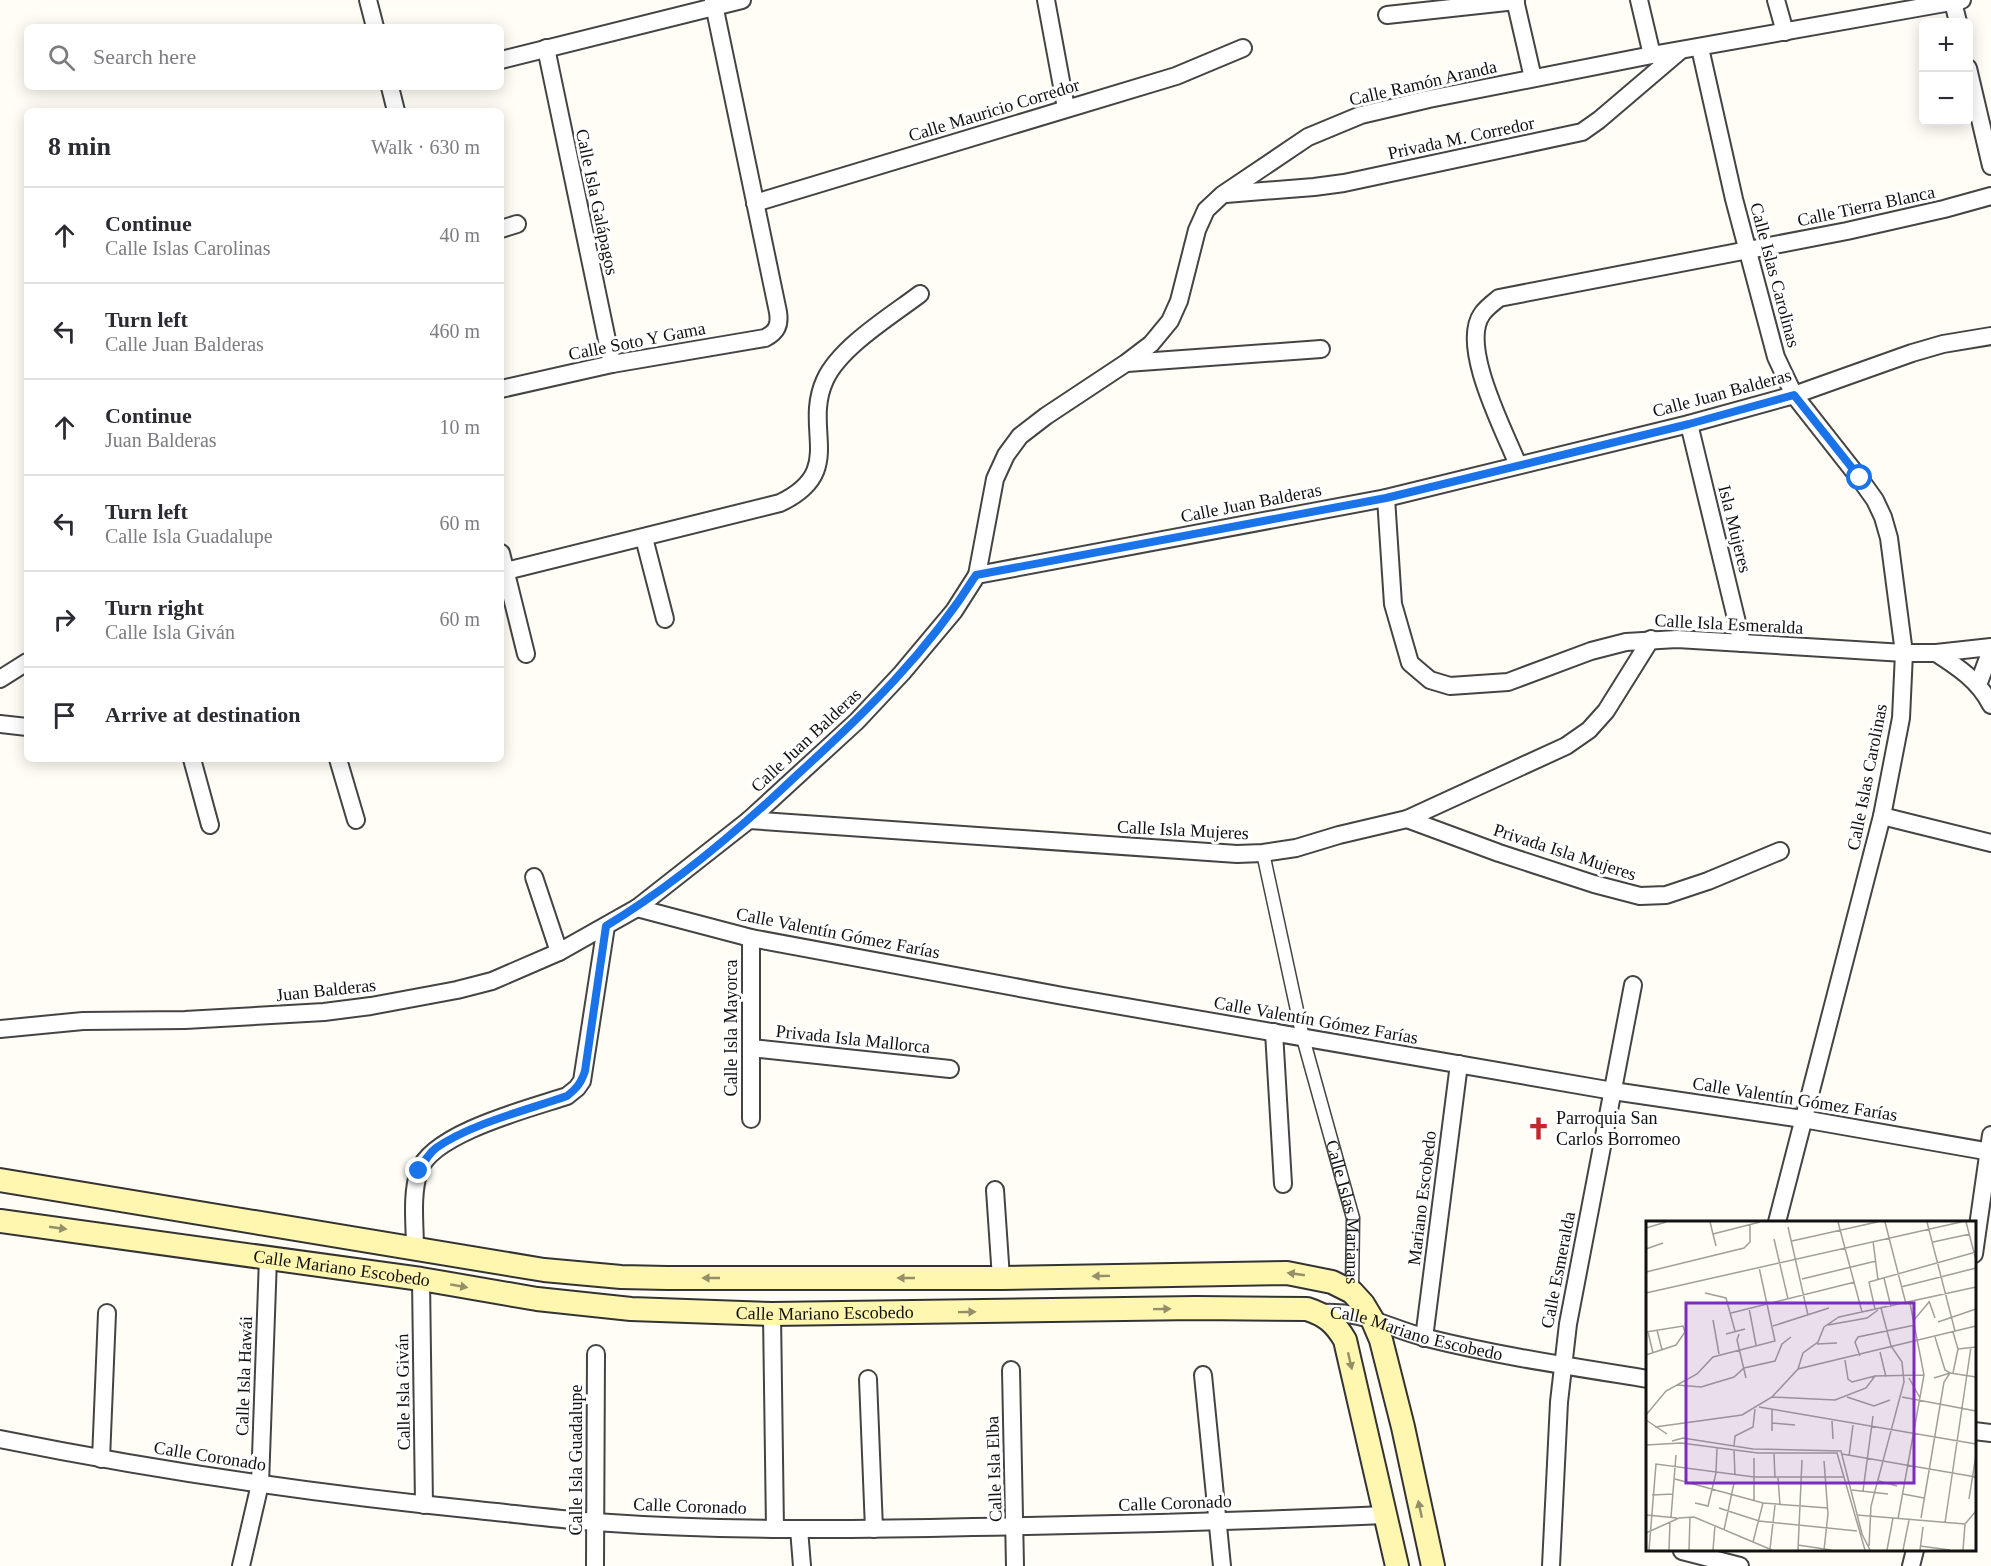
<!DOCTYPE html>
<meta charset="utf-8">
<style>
:root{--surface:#fff;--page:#f2f2f3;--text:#2b2b33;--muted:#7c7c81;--line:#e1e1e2}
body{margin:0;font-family:Georgia,serif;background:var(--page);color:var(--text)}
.controls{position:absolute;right:18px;top:18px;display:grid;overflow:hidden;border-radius:9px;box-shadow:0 3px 15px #0003}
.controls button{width:54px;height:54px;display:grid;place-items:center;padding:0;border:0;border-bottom:2px solid var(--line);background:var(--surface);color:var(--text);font:30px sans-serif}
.stop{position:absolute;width:18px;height:18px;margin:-14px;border:4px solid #1a73e8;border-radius:50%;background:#fff}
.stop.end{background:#1a73e8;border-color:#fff;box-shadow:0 2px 6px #0008}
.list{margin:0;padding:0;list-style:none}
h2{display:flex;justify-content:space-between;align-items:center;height:78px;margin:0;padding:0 24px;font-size:26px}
h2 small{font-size:20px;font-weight:400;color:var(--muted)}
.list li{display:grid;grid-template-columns:39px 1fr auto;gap:18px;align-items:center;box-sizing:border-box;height:96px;padding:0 24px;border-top:2px solid var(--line)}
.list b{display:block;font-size:22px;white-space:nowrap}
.list p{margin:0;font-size:20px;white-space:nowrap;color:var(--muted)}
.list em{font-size:20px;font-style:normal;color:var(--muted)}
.icon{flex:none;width:33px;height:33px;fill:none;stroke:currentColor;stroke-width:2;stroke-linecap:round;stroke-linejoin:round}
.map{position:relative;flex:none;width:1991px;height:1566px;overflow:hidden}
.search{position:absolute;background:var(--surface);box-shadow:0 3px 15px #0003;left:24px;top:24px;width:480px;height:66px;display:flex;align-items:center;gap:15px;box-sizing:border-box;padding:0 21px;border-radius:9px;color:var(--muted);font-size:22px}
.panel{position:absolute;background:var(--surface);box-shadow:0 3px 15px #0003;left:24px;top:108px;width:480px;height:654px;border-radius:9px}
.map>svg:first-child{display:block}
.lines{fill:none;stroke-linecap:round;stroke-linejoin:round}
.pedestrian-casing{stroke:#444;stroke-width:15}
.minor-casing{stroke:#444;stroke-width:20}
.secondary-casing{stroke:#333;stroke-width:26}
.pedestrian{stroke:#fff;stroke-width:12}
.minor{stroke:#fff;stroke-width:16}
.secondary{stroke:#fff6b0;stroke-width:22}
.oneway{fill:#948f68}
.route{stroke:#1a73e8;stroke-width:8}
.labels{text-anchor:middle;stroke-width:6;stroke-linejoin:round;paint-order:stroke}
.street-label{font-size:18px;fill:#111;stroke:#fff}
.poi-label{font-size:18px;fill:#111;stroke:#fff;text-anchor:start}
.inset-road{fill:none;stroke:#a09f9a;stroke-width:1.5}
.view{fill:#7b2cbf;fill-opacity:0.15;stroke:#7b2cbf;stroke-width:3}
.inset-edge{fill:none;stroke:#111;stroke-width:3}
</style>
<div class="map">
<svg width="1991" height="1566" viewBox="0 0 1991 1566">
<rect width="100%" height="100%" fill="#fffdf5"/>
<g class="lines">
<defs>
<g id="pedestrian">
<path id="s1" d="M1263,853L1303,1038L1353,1218L1352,1292"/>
</g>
<g id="minor">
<path d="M368,0L375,27"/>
<path d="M1046,0L1066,108"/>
<path d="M1515,0L1533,78"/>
<path d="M1639,0L1652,55"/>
<path d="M1776,0L1785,32"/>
<path d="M1953,2L1958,22"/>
<path d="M1387,15L1516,1"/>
<path d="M546,48L612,364"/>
<path d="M1700,48L1734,199L1776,357L1794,395L1860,479L1875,500L1883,517L1889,538L1904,653L1901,718L1882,816L1777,1222"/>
<path d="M501,60L742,0"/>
<path d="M1968,68L1991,166"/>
<path d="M390,87L396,111"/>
<path d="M1226,194L1314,187L1344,183L1582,132L1599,120L1680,51"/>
<path d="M755,203L1176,76L1243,48"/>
<path d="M501,229L517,224"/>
<path d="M1127,363L1321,349"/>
<path d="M501,389L612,364L765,338C777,332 780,325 778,312L713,0"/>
<path d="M1689,424L1742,643"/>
<path d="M1518,465C1505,432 1459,346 1482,314C1486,308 1493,303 1499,298L1847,231L1944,209L1991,196"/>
<path d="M1386,498L1393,604L1410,663L1430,680L1450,686L1508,682L1591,651L1626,642L1677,639L1904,653H1936L1991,647"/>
<path d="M644,538L665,619"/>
<path d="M501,553L526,654"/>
<path d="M977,575L995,479L1006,455L1020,436L1046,416L1126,363L1151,344L1170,321L1179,301L1197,230L1206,210L1222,195L1308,137L1361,115L1429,99L1652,55L1962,0"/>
<path d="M501,578L506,571L780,503C847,471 802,430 825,380C840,347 891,316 920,294"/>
<path d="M1936,653C1958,667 1979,681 1991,705"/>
<path d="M0,679L27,662"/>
<path d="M1978,685L1991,650"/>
<path d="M0,724L27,727"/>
<path d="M192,759L210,825"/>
<path d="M338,759L356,820"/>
<path d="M1882,816L1991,843"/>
<path d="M1407,819L1499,853L1594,884L1640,896L1666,895L1708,881L1780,851"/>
<path d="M749,820L1237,854L1263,853L1296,848L1339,835L1407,819L1566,746L1589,730L1606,711L1651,639"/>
<path d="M534,877L559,952"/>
<path d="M637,908L751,938L1063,996L1613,1091L1803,1119L1991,1152"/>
<path d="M751,938V1119"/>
<path d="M0,1029L83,1021L185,1020L324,1012L371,1006L457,990L492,981L559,952L637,908L749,820L857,721L902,673L954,611L977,575L1386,498L1689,424L1794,395L1912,353L1943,344L1991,336"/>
<path d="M1274,1032L1283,1184"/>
<path d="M751,1048L950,1069"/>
<path d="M995,1190L1001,1278"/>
<path d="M415,1249C415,1225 411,1195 419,1171C432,1133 531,1108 567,1096L577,1088L582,1081L606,926"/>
<path d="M1974,1254L1991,1135"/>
<path d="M421,1279L424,1505"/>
<path id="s2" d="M1321,1313C1363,1310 1387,1328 1427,1338C1499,1356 1574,1367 1648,1379"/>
<path d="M772,1314L775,1529"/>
<path d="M1424,1338L1459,1064"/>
<path d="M1011,1370L1015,1566"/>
<path d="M1203,1375L1222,1566"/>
<path d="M868,1379L874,1529"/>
<path d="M1974,1431L1991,1433"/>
<path d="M0,1439C158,1471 317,1494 477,1510C516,1514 556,1519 595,1522C721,1531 847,1530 973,1527C1110,1525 1248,1521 1385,1515"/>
<path d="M101,1459L107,1313"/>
<path d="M799,1529L802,1566"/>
<path d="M1682,1551L1740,1566"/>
<path d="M241,1566L260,1484L268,1258"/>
<path d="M595,1566L596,1354"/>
<path d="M1551,1566L1559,1402L1568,1324L1633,985"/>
<path d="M1911,1566L1915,1550"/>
</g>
<g id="secondary">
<path d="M0,1180L544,1270L621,1277L667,1278H1001L1287,1273L1332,1282L1352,1292L1363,1304L1372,1319L1381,1340L1403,1427L1433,1566"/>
<path id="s3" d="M0,1221L421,1279L537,1299L631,1309L772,1314L1196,1308L1307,1309C1326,1315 1335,1323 1345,1340L1397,1566"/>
</g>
</defs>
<use href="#pedestrian" class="pedestrian-casing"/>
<use href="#minor" class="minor-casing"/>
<use href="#secondary" class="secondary-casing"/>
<use href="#pedestrian" class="pedestrian"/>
<use href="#minor" class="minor"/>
<use href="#secondary" class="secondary"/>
</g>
<defs><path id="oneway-solid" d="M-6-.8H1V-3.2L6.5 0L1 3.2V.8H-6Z" transform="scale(1.5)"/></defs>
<g class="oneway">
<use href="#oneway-solid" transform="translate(58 1228) rotate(8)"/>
<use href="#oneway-solid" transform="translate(1296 1274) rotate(-172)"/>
<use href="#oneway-solid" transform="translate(1101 1276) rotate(179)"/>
<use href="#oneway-solid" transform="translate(711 1278) rotate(-180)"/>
<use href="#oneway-solid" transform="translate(906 1278) rotate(180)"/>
<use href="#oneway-solid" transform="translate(459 1286) rotate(10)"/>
<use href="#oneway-solid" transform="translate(1162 1309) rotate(-1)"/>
<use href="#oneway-solid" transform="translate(967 1312) rotate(-1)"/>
<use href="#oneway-solid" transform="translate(1350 1361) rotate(77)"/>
<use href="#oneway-solid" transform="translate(1420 1509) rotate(-102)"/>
</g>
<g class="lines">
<path class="route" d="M419,1171C424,1162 428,1154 436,1148C470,1124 527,1110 567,1096C577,1088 581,1083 585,1071L606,926C676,884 739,830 798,774C866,712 927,653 976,575L1386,498L1689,424L1794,395L1860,478"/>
</g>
<defs>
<symbol id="church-bare" viewBox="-9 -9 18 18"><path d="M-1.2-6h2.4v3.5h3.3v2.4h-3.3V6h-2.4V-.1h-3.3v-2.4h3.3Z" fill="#c4262e" stroke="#fff" stroke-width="2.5" paint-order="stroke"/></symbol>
</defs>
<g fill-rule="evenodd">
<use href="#church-bare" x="1522" y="1112" width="33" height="33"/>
</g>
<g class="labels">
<g class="street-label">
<text transform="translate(1423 83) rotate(-13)" y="6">Calle Ramón Aranda</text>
<text transform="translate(994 110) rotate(-17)" y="6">Calle Mauricio Corredor</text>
<text transform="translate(1461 138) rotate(-12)" y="6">Privada M. Corredor</text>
<text transform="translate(597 202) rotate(78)" y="6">Calle Isla Galápagos</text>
<text transform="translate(1866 206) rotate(-12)" y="6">Calle Tierra Blanca</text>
<text transform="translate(1775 275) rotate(75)" y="6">Calle Islas Carolinas</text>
<text transform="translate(637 341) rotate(-11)" y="6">Calle Soto Y Gama</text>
<text transform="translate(1722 393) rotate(-15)" y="6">Calle Juan Balderas</text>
<text transform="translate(1251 503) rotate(-11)" y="6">Calle Juan Balderas</text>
<text transform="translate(1735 529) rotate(76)" y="6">Isla Mujeres</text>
<text transform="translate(1729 624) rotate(3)" y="6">Calle Isla Esmeralda</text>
<text transform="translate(806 740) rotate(-43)" y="6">Calle Juan Balderas</text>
<text transform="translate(1867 777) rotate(-79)" y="6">Calle Islas Carolinas</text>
<text transform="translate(1183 830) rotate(3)" y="6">Calle Isla Mujeres</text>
<text transform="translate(1565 852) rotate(18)" y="6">Privada Isla Mujeres</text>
<text transform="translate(838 933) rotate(11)" y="6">Calle Valentín Gómez Farías</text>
<text transform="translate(326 990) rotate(-6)" y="6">Juan Balderas</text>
<text transform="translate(1316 1020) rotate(10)" y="6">Calle Valentín Gómez Farías</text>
<text transform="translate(731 1028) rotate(-90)" y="6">Calle Isla Mayorca</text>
<text transform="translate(853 1039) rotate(6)" y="6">Privada Isla Mallorca</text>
<text transform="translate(1795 1099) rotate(9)" y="6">Calle Valentín Gómez Farías</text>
<text transform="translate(1422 1198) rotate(-83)" y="6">Mariano Escobedo</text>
<text dy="6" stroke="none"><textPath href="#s1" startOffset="369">Calle Islas Marianas</textPath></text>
<text dy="6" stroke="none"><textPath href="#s3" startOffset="345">Calle Mariano Escobedo</textPath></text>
<text transform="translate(1558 1270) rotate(-79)" y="6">Calle Esmeralda</text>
<text dy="6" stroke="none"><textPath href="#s3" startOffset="831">Calle Mariano Escobedo</textPath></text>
<text dy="6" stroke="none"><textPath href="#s2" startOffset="98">Calle Mariano Escobedo</textPath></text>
<text transform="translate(244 1376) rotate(-88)" y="6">Calle Isla Hawái</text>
<text transform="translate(403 1392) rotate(-91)" y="6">Calle Isla Giván</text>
<text transform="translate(210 1456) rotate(9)" y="6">Calle Coronado</text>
<text transform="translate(576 1460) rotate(-90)" y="6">Calle Isla Guadalupe</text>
<text transform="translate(994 1469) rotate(-92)" y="6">Calle Isla Elba</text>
<text transform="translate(1175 1503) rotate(-2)" y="6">Calle Coronado</text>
<text transform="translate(690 1506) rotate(2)" y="6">Calle Coronado</text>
</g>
<g class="poi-label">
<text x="1556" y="1124">Parroquia San<tspan x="1556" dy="21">Carlos Borromeo</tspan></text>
</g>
</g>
<g transform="translate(1646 1221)">
<rect width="330" height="330" fill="#fffdf5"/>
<path class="inset-road" d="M64,1L70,25M192,1L216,91M239,1L260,83M281,1L309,110M320,1L330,39M142,6L162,94M0,7L20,1M67,13L114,1M128,18L142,78M146,20L231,1M227,20L232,59M287,21L324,13M0,28L17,22M0,51L98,27L104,21V4M238,57L245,86M156,58L230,40M255,66L330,47M0,72L315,1M59,72L80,77L89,110M283,80L289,97M103,87L110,124M229,88L223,61L330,31M85,92L209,61M67,99L73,133M268,99L283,81M292,101L330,88M182,104L221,97L232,89M127,105L183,87M11,109L16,129M0,111L37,105L39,111L30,124L0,134M2,111L7,132M307,111L312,128L307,152M80,113L99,108M93,113L91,119L100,157M171,123L191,122M312,128L330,126M234,131L240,156M214,135L209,121L212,116L269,104M199,139L202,158L206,161L229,155L278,154M152,148L157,132L172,121L178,106L193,96L330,66M263,157L274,177M288,157L304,152L330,156M31,164L55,166L88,156L98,147L129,140L136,123L145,116M126,176L189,179L220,167L229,155M201,176L228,185L244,179M256,176L330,190M113,186L330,223M126,189V210M0,194L20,170L51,153L67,136L129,120L113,46M0,199L21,213M186,200L187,218M126,202L149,204M9,206L96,194L126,176L152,148L330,105M26,220L37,217L107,228L195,230L216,313L224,329M0,224L35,222L112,232H191L219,329M88,225L89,215L107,206L109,188M88,229L89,255M128,233L129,257M196,233L330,256M203,235L207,204M178,240L182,293L178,329M132,257L134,284M29,258L117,282L182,287M233,260L251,265M206,269L242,273M217,270L227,195M257,273L278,277M6,274L27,273M323,278L330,234M108,280V237M49,282L62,285L70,252L71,226M73,287L113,300L211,310M0,294L31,297M211,294L319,303M25,296L30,234M275,297L298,161L304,152L299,149L289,116M252,298L278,154L264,82M299,302L325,126M78,309L88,262M0,312L33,297L48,296L126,329M107,321L117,282M152,324L185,329M223,325L225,285L258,161L256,141L245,125L235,87M274,325L304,329M124,328L129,284M3,329L10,243L108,256H197M23,329L24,301M43,329L44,296M67,329L69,304M152,329L156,239M241,329L247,297M257,329L263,299M274,329L277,306M317,329L319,303L330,290"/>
<path class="view" d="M40,82H268V262H40Z"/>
<rect width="330" height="330" class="inset-edge"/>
</g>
</svg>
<div class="controls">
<button>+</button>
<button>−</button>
</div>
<div class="stop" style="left:1860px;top:478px"></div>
<div class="stop end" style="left:419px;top:1171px"></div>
<div class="search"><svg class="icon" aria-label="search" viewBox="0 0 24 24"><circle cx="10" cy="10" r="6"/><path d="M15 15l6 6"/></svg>Search here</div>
<section class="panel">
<h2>8 min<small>Walk · 630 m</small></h2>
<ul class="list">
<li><svg class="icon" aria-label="ahead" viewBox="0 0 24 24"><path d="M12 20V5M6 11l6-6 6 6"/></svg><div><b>Continue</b><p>Calle Islas Carolinas</p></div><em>40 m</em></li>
<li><svg class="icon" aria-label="left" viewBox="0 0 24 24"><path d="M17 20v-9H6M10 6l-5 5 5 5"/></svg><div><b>Turn left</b><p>Calle Juan Balderas</p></div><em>460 m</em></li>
<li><svg class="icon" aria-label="ahead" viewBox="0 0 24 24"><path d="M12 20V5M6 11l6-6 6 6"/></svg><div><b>Continue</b><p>Juan Balderas</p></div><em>10 m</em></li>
<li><svg class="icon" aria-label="left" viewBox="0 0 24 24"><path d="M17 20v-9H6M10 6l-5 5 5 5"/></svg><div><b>Turn left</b><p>Calle Isla Guadalupe</p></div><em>60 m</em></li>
<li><svg class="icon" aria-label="right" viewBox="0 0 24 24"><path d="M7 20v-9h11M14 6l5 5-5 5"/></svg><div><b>Turn right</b><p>Calle Isla Giván</p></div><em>60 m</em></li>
<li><svg class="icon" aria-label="arrive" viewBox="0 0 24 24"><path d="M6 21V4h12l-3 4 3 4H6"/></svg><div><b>Arrive at destination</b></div></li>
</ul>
</section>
</div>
